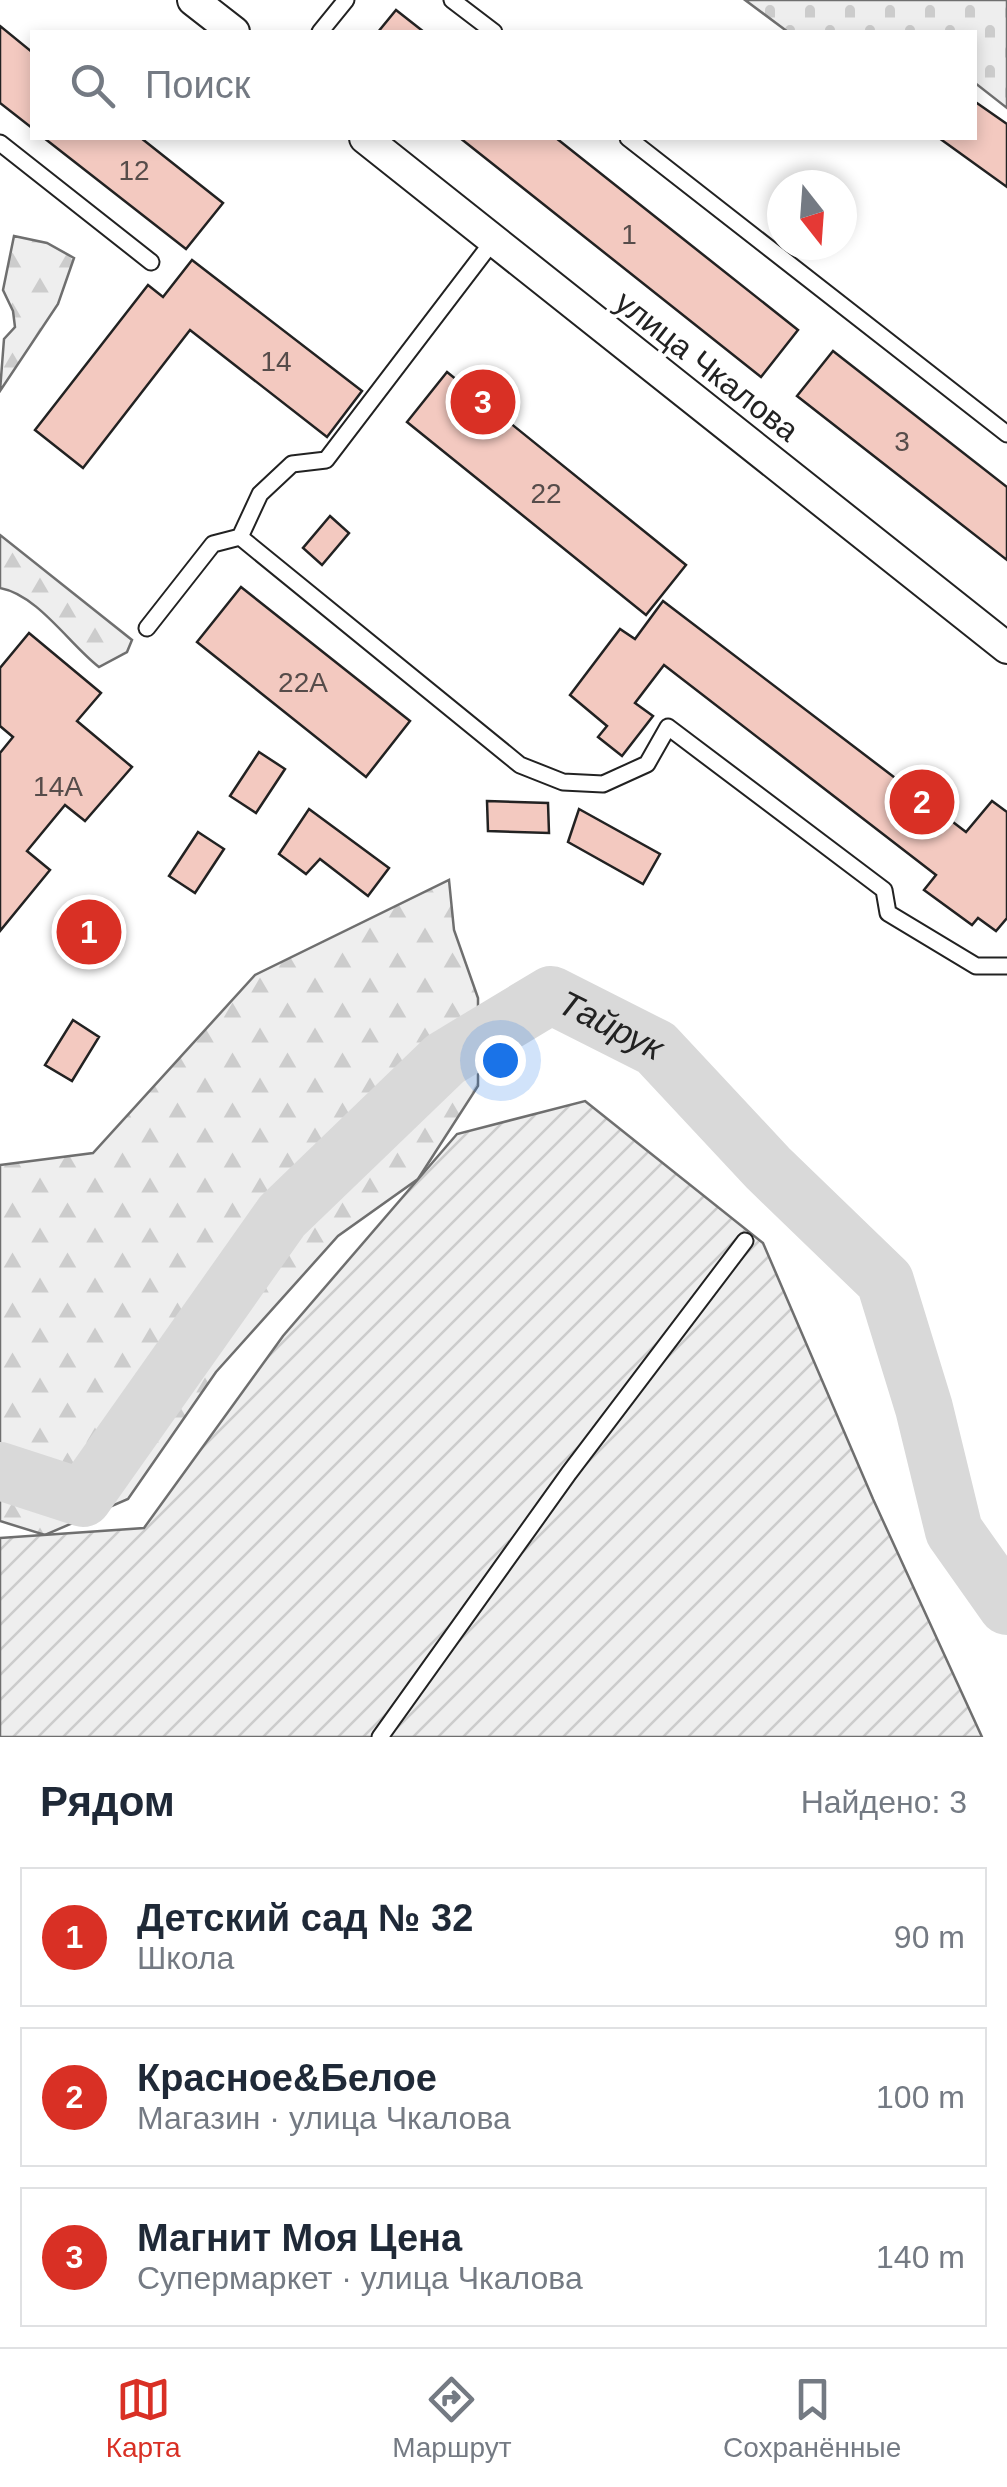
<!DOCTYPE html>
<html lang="ru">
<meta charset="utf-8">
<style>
:root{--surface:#fff;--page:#f2f2f3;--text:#1f2937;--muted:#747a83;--line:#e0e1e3;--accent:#d93025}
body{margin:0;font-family:Helvetica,sans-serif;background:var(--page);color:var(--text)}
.compass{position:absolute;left:767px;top:170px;width:90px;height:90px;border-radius:50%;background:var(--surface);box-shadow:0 5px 15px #0003;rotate:163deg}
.you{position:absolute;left:500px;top:1060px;width:35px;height:35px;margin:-25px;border:8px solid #fff;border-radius:50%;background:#1a73e8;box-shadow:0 0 0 15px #1a73e833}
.badge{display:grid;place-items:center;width:65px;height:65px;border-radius:50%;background:var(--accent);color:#fff;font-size:32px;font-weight:700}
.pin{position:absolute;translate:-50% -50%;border:5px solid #fff;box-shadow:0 2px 10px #0006}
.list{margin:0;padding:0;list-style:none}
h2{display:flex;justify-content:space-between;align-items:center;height:130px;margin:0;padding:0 40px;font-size:42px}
h2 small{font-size:32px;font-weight:400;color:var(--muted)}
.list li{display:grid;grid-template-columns:65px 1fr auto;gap:30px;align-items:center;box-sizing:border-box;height:140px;margin:0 20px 20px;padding:0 20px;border:2px solid var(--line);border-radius:0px}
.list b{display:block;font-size:38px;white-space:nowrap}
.list p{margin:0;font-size:32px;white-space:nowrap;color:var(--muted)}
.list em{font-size:32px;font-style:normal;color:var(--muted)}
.icon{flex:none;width:55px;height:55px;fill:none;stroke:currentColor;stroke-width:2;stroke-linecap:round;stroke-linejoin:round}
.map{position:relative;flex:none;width:1007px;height:1737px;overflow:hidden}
.search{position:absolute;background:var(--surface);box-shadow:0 5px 15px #0003;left:30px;right:30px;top:30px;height:110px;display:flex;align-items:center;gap:25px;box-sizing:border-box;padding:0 35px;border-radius:0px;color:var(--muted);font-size:38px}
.sheet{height:610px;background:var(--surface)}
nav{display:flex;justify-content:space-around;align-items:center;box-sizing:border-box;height:140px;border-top:2px solid var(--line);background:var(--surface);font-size:28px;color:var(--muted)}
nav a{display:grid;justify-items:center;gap:5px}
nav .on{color:var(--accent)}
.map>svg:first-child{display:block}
.forest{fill:url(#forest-firs);stroke:#6f6f6f;stroke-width:2.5}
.cemetery{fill:url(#cemetery-stones);stroke:#6f6f6f;stroke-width:2.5}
.garden{fill:url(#garden-furrows);stroke:#6f6f6f;stroke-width:2.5}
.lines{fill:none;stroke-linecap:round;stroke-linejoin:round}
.river{stroke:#d9d9d9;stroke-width:58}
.building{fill:#f3c9c0;stroke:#222;stroke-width:2.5}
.service-casing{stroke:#222;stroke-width:19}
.minor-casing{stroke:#222;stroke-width:34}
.service{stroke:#fff;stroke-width:15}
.minor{stroke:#fff;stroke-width:30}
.labels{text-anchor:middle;stroke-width:8;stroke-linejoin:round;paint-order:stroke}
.number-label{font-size:28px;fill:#564c4a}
.street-label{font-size:32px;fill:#222;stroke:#fff}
.water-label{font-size:35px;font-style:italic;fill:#222;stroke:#fff}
</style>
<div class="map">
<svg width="1007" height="1737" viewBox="0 0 1007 1737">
<defs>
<pattern id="forest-firs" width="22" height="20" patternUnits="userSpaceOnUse" patternTransform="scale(2.5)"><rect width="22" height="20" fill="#eee"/><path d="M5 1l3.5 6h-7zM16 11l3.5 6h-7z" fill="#ccc"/></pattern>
<pattern id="cemetery-stones" width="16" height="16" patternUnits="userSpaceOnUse" patternTransform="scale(2.5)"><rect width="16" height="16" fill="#eee"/><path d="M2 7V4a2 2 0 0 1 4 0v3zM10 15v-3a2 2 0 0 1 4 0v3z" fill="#ccc"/></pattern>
<pattern id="garden-furrows" width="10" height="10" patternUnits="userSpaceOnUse" patternTransform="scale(2.5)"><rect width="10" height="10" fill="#eee"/><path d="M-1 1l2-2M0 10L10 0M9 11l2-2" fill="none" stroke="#ccc"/></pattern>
</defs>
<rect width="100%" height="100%" fill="#fff"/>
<path class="forest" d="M14,236L47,243L74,258L58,304L0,391L4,339L15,327L13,311L3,290Z
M0,535L132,640L127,652L99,667C70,645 38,595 0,588Z
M449,880L454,930L478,998V1086L418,1179L338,1236L216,1372L128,1499L45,1535L0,1521V1165L93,1153L255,975Z"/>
<path class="cemetery" d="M745,0H1007V108L975,83L974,32H788Z"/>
<path class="garden" d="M585,1101L763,1243L873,1499L982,1737H0V1538L144,1528L283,1336L457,1134Z"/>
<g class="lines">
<path class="river" id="s1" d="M0,1471L83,1498L282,1216L445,1059L551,995L656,1048L768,1168L885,1281L924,1408L954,1531L1007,1606"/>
</g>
<path class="building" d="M396,10L424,32H378Z
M0,26L32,52V128L0,103Z
M974,101L1007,124V187L939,138H974Z
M44,138H141L223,203L186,249Z
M460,138H556L798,330L761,377Z
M192,260L362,391L327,437L190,330L83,468L35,430L148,285L163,297Z
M833,351L1007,487V560L797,396Z
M447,372L686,565L646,615L407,422Z
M330,516L349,533L322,565L303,548Z
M241,587L410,721L366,777L197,642Z
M663,601L966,832L992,801L1007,812V918L996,931L978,918L972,925L924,890L936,875L664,665L635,703L653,716L622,756L598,737L607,726L570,695L620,629L635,639Z
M29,633L101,693L77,721L132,767L85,821L65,805L27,851L50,870L0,931V753L13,737L0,726V668Z
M259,752L285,769L256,813L230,796Z
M487,801L548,803L549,833L488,831Z
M309,809L389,868L368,896L320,859L306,874L279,854Z
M579,809L660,854L643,884L568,842Z
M198,832L224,849L195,893L169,876Z
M73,1020L99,1037L72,1081L45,1065Z"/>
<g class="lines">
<defs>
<path id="service" d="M452,0L494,32
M320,32L346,0
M628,138L1007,434
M0,143L151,262
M493,241L326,460L292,464L260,494L240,537L520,765L563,782L603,784L647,764L668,727L884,890L888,913L976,966H1007
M147,628L213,544L240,537
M380,1737L569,1473L745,1241"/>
<path id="minor" d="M193,0L234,32
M365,138L1007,648"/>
</defs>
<use href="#service" class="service-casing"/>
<use href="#minor" class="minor-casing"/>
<use href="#service" class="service"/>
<use href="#minor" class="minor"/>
</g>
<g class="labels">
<g class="number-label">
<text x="134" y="180">12</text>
<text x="629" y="244">1</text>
<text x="276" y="371">14</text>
<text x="902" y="451">3</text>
<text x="546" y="503">22</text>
<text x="303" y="692">22А</text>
<text x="58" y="796">14А</text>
</g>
<g class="street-label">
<text transform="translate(707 366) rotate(38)" y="11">улица Чкалова</text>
</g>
<g class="water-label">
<text dy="12" stroke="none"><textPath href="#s1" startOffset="850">Тайрук</textPath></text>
</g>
</g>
</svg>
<svg class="compass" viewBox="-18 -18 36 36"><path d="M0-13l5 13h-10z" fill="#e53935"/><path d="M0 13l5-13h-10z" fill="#747a83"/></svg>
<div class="you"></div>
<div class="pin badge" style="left:89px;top:932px">1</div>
<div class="pin badge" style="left:922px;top:802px">2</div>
<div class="pin badge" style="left:483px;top:402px">3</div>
<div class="search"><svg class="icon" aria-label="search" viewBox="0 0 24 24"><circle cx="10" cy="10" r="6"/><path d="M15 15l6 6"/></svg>Поиск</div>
</div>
<section class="sheet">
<h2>Рядом<small>Найдено: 3</small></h2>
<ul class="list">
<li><span class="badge">1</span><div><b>Детский сад № 32</b><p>Школа</p></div><em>90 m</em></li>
<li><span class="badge">2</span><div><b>Красное&amp;Белое</b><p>Магазин · улица Чкалова</p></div><em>100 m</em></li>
<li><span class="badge">3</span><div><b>Магнит Моя Цена</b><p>Супермаркет · улица Чкалова</p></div><em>140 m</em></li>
</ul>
</section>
<nav>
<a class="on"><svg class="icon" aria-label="map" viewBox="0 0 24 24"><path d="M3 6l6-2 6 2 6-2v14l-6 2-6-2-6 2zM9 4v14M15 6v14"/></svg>Карта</a>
<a><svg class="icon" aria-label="directions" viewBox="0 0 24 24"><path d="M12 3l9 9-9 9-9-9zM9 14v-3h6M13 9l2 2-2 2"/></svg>Маршрут</a>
<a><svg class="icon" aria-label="saved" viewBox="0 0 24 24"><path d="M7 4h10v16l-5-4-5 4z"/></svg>Сохранённые</a>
</nav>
